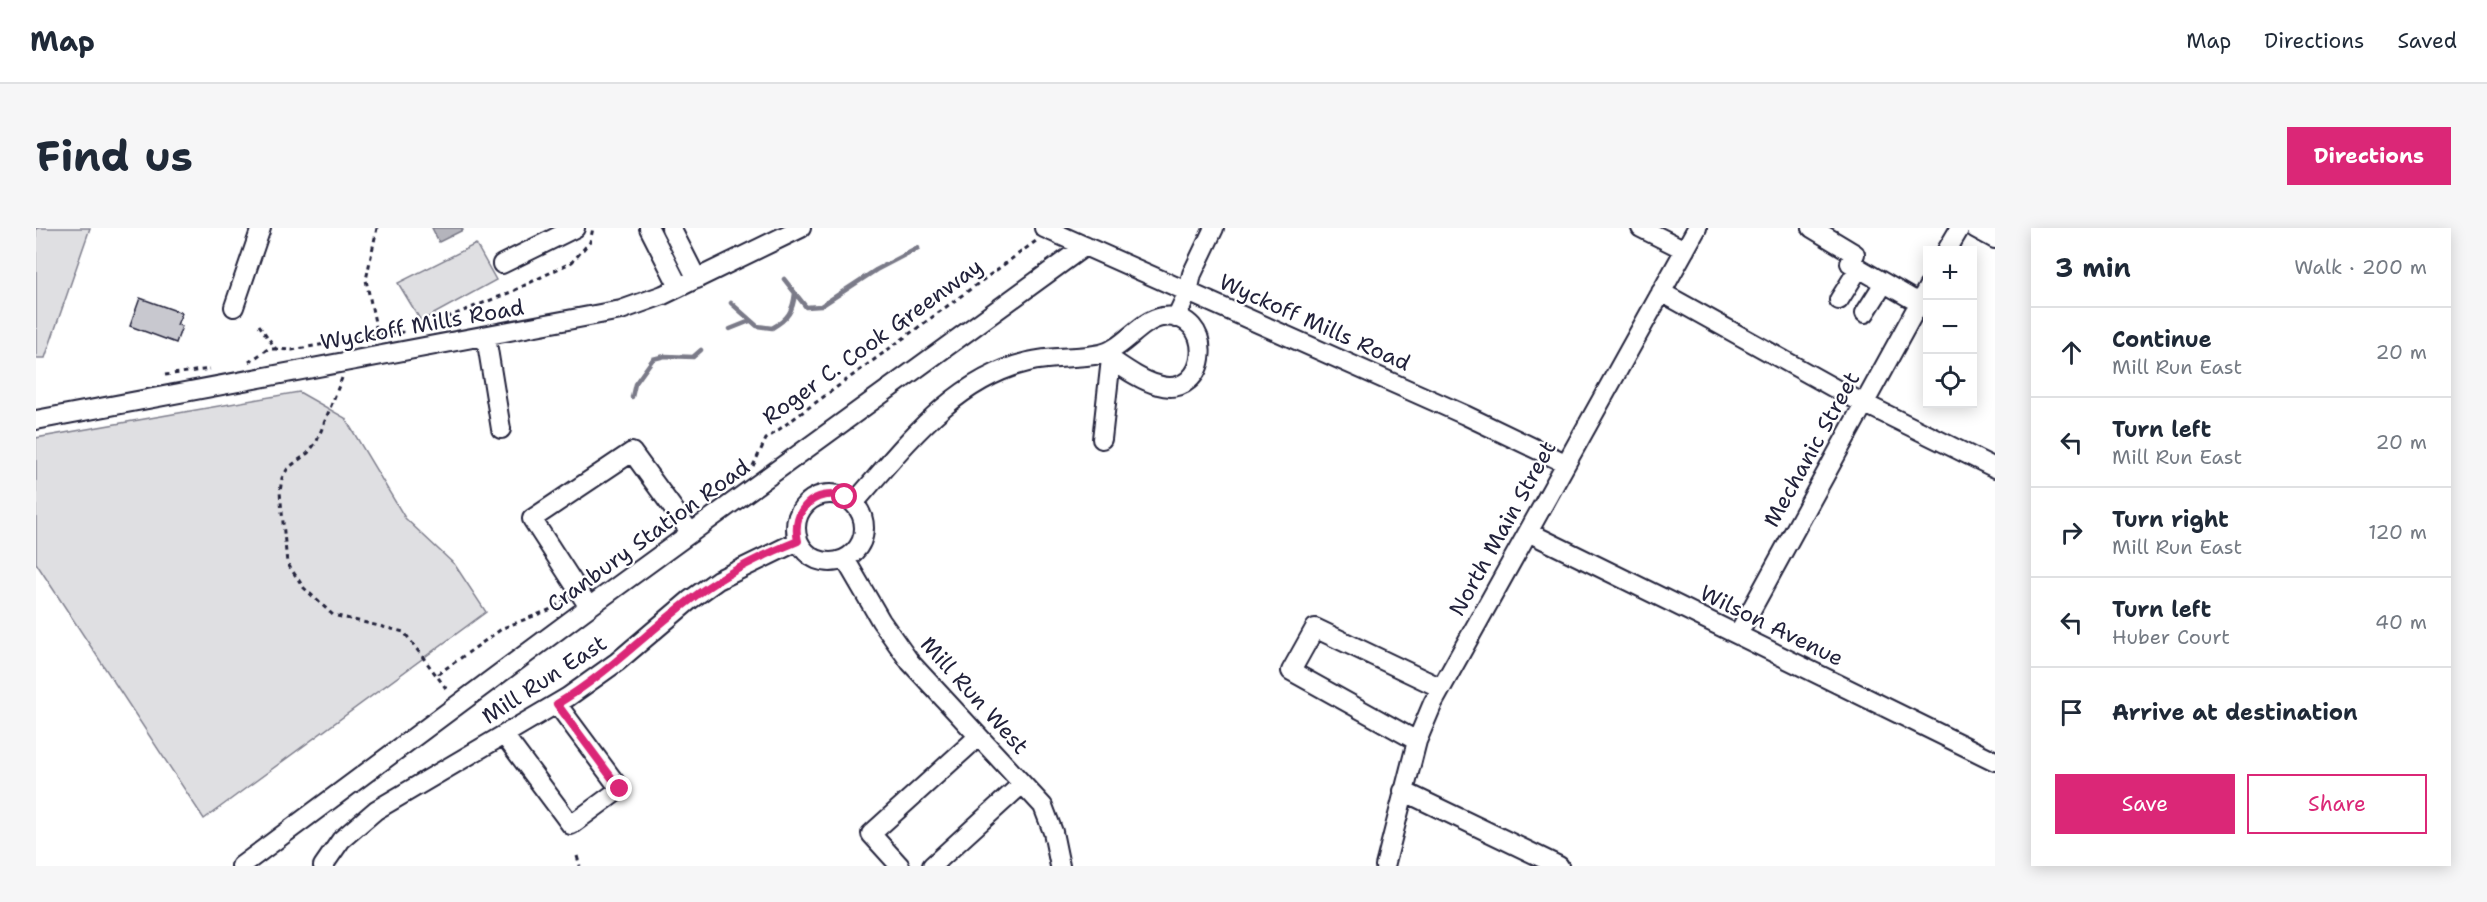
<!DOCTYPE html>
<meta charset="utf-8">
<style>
:root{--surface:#fff;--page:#f6f6f7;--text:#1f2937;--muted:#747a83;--line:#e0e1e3;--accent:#db2777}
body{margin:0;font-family:"Shantell Sans",sans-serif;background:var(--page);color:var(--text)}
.controls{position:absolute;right:18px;top:18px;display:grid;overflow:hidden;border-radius:0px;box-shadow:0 3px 15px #0003}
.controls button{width:54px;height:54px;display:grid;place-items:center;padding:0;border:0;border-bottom:2px solid var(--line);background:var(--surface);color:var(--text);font:30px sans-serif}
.stop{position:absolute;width:18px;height:18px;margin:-14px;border:4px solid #db2777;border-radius:50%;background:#fff}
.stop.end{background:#db2777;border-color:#fff;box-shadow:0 2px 6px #0008}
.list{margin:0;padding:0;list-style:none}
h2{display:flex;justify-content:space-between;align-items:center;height:78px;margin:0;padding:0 24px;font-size:26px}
h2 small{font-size:20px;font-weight:400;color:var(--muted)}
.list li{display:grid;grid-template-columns:39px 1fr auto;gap:18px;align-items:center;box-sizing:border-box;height:90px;padding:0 24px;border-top:2px solid var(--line)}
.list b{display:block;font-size:22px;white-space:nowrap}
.list p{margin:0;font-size:20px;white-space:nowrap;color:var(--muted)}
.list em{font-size:20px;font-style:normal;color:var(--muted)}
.actions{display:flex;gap:12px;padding:18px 24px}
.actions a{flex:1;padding:14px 0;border:2px solid var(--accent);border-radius:0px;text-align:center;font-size:21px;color:var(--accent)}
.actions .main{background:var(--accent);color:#fff}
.icon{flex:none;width:33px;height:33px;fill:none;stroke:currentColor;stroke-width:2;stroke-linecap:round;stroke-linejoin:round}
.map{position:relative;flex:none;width:1959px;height:638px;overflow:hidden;border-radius:0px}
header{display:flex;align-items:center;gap:36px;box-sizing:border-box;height:84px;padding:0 30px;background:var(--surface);border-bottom:2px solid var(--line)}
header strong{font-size:28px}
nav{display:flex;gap:33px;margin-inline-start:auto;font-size:21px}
.intro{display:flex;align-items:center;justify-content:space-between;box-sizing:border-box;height:144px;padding:0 36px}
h1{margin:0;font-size:42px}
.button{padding:15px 27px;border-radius:0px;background:var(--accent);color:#fff;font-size:21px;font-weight:700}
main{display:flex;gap:36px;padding:0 36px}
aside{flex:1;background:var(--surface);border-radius:0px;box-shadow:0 3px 15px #0003}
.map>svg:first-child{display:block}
.green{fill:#dfdfe2;stroke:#80808e;stroke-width:1.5}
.water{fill:#b4b4bc;stroke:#7a7a88;stroke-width:1.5}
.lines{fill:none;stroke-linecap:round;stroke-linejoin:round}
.stream{stroke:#7a7a88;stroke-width:4.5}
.building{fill:#c8c8cf;stroke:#22223b;stroke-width:1.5}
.minor-casing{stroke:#22223b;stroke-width:22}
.path{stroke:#22223b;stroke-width:3;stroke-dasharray:4.5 4.5;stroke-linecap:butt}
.minor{stroke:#fff;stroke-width:18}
.route{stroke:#db2777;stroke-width:8}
.labels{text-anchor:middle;stroke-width:4.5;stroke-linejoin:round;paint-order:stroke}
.street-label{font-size:22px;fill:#22223b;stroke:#fff}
</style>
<header>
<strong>Map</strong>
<nav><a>Map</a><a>Directions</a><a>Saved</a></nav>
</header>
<div class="intro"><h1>Find us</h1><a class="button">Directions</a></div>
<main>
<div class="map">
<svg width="1959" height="638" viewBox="0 0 1959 638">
<rect width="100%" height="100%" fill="#fff"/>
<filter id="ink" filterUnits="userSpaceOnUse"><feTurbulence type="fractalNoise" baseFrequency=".0167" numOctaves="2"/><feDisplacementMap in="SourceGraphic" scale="12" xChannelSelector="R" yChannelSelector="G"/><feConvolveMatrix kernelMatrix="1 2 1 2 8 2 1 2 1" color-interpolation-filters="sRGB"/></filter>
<g filter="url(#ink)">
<path class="green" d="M0,0H54L9,130H0Z
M440,16L460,52L385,93L362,55Z
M263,164L309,190L369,290L419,337L450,384L168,591L0,335V210Z"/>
<path class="water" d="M396,0H425L427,2L403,14Z"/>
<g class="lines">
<path class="stream" d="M748,51L770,79L785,78L840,42L882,20
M695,75L721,98L736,100C752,91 757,83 759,65
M694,101L714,93
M596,169L599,156L617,131L629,128L657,129L665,122"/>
</g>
<path class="building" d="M104,70L146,85L141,97L146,98L140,115L94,98Z"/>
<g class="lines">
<defs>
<path id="minor" d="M613,0L643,59
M635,0L661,51
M1008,0L1429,187L1529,235
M1605,0L1649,22
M1776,0L1819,26L1814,35L1883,75
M1939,0L1959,11
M1911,22L1924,0
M466,36L539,0
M1625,64L1807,165L1959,240
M1803,72L1823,40
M198,79L225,0
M1829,85L1848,55
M1140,90L1152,64L1156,46L1178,0
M450,109L465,201
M0,192L585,82L627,67L765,0
M1066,211L1075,131
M760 300a34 34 0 1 1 68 0a34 34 0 1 1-68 0Z
M818,275C867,220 916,152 992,134C1016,128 1040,131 1064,126C1087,122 1103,93 1126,89C1181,81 1175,173 1122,157C1103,152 1084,137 1067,126
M1492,304L1959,533
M809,331L845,393L874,434L1007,578L1017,604L1024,638
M553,379L496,291L596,224L655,305
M1702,406L1892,59
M468,507L535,597L584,561L521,476
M1381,513L1255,443L1279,400L1405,460
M1367,563L1523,638
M205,638L553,379L1049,18
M287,638L305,612L340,582L532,469L581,434L654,372L682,352L762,313
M864,638L835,606L942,509
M896,638L986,556
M1349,638L1381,513L1397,475L1661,0"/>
</defs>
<use href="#minor" class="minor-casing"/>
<path class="path" d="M341,0L330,52L340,99L349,105L371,104
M223,97L240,121L256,122L349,105
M413,99L412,89L475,64L536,34L554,14L557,0
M386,101L412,89
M213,134L232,121H240
M129,147L174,141
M306,150L281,213L272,225L252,240L246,250L244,264L251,335L268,360L297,387L368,404L412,463
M717,238L730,211L1000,13
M402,446L467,400L513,382L529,372
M541,628L544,638"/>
<use href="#minor" class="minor"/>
</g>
</g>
<g class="lines" filter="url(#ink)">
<path class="route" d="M584,561L521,476C570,447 609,406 654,372C686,347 724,328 762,313C755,281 779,260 809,269"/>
</g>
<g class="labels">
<g class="street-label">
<text transform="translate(1279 94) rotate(24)" y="8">Wyckoff Mills Road</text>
<text transform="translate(386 96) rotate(-10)" y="8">Wyckoff Mills Road</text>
<text transform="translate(836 113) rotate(-36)" y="8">Roger C. Cook Greenway</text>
<text transform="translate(1775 221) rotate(-61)" y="8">Mechanic Street</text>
<text transform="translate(1466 300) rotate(-61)" y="8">North Main Street</text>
<text transform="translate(612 307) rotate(-36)" y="8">Cranbury Station Road</text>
<text transform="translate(1736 397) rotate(26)" y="8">Wilson Avenue</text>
<text transform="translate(508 451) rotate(-33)" y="8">Mill Run East</text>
<text transform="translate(939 467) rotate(48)" y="8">Mill Run West</text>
</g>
</g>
</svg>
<div class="controls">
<button>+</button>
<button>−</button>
<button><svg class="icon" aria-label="locate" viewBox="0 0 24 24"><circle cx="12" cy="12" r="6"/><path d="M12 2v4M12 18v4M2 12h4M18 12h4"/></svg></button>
</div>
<div class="stop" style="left:809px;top:269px"></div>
<div class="stop end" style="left:584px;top:561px"></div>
</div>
<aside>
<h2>3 min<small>Walk · 200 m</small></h2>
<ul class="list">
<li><svg class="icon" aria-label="ahead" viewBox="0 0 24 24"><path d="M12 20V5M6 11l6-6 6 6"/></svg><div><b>Continue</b><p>Mill Run East</p></div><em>20 m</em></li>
<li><svg class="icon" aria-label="left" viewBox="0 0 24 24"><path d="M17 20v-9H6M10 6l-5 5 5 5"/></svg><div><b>Turn left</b><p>Mill Run East</p></div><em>20 m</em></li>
<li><svg class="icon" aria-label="right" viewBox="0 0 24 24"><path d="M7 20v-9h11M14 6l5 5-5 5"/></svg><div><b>Turn right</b><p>Mill Run East</p></div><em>120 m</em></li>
<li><svg class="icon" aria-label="left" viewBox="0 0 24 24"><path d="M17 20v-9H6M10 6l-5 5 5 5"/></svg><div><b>Turn left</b><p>Huber Court</p></div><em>40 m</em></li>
<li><svg class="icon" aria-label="arrive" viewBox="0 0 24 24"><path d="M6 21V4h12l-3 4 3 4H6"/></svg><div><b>Arrive at destination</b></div></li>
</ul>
<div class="actions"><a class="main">Save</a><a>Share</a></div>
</aside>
</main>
